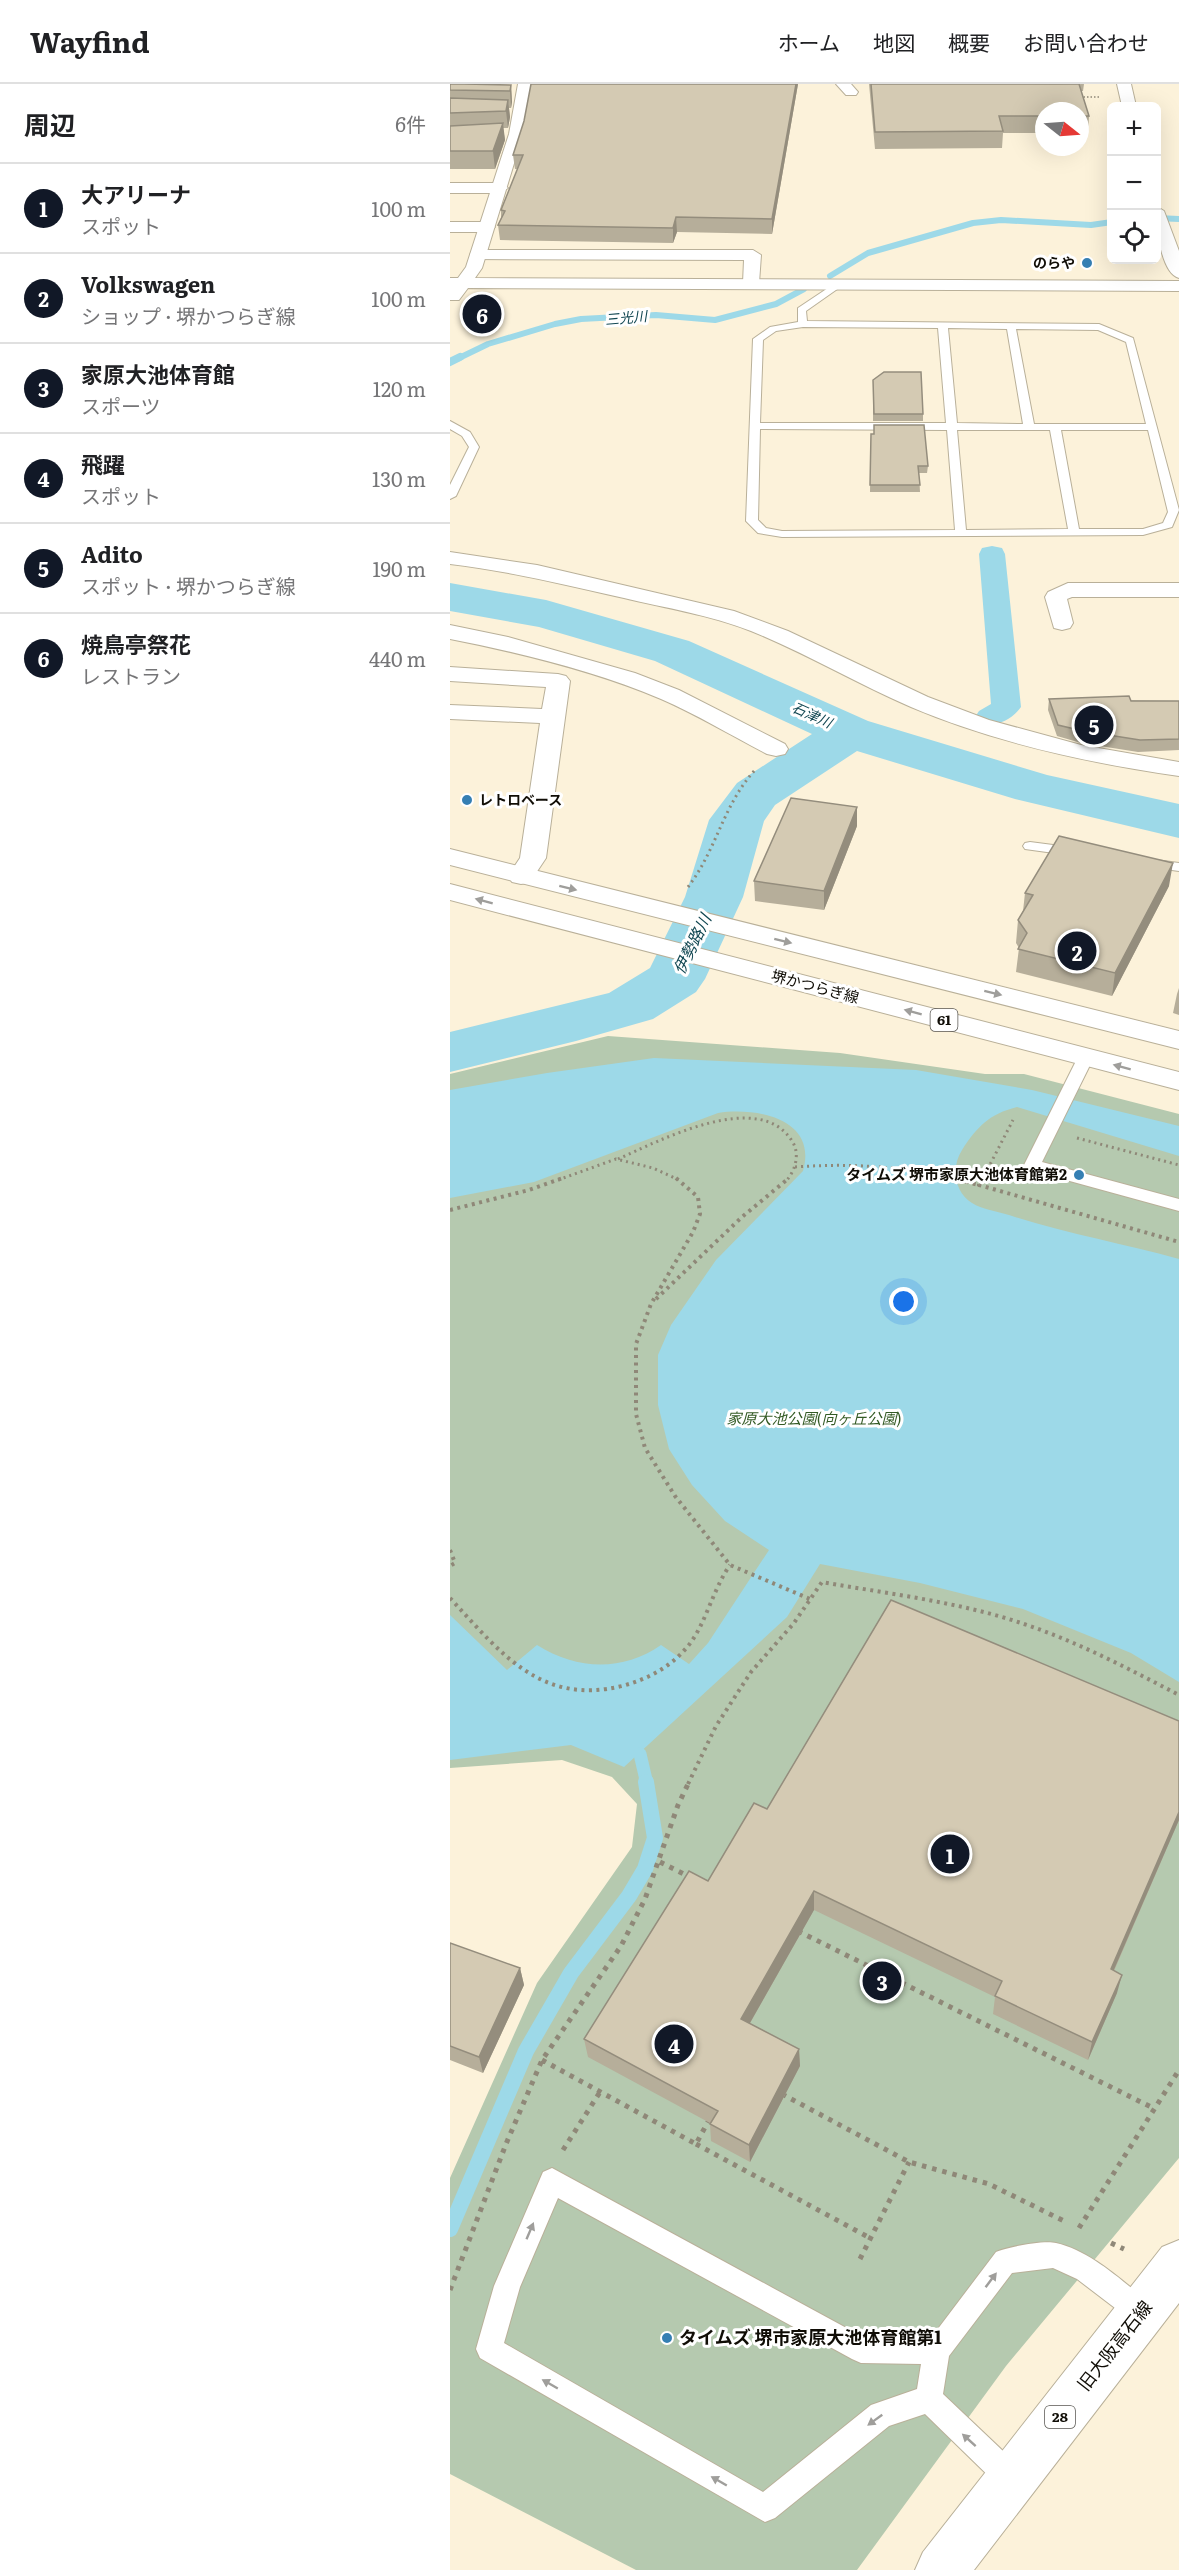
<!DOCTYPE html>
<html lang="ja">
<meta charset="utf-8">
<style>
:root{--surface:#fff;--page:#f6f6f6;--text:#202124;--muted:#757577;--line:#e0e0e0;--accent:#111827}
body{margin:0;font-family:Literata,"Noto Sans JP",serif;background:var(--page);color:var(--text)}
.controls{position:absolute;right:18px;top:18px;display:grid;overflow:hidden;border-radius:9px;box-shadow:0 6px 24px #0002}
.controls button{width:54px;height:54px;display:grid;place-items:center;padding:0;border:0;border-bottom:2px solid var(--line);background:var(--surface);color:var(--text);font:30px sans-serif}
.compass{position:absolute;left:585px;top:18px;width:54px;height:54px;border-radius:50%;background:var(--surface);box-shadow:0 6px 24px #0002;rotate:107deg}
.you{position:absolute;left:454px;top:1218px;width:21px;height:21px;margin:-15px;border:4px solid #fff;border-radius:50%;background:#1a73e8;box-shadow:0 0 0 9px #1a73e833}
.badge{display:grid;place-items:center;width:39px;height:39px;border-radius:50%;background:var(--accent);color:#fff;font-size:20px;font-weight:700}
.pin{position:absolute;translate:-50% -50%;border:3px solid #fff;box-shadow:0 2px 6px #0006}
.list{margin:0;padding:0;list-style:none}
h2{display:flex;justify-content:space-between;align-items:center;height:78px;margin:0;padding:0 24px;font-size:26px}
h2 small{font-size:20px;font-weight:400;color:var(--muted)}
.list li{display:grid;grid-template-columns:39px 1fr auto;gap:18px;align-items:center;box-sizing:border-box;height:90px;padding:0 24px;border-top:2px solid var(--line)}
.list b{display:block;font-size:22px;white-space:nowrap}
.list p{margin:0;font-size:20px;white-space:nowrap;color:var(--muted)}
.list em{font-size:20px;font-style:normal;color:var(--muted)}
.icon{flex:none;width:33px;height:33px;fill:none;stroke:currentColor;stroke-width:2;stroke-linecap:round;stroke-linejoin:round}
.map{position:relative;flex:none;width:729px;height:2486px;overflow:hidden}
header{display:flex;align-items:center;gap:36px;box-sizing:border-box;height:84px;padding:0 30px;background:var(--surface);border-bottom:2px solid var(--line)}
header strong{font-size:28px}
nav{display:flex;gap:33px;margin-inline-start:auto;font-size:21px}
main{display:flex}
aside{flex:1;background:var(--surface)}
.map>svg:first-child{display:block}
.green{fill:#b5c9af}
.water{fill:#9dd9e8}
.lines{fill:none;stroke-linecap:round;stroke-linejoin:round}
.stream-far3{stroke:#9dd9e8;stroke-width:6}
.stream-far2{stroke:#9dd9e8;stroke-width:8}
.stream-far1{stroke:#9dd9e8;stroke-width:13}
.stream{stroke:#9dd9e8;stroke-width:16}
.canal{fill:#9dd9e8;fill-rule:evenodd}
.river{fill:#9dd9e8;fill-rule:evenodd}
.service-casing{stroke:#b9b099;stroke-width:2}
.minor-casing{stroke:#b9b099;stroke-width:2}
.tertiary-casing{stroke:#b9b099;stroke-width:2}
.primary-casing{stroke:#b9b099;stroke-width:2}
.path-far3{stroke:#8f8878;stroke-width:1.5;stroke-dasharray:1.5 2;stroke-linecap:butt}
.path-far2{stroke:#8f8878;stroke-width:3;stroke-dasharray:2 4;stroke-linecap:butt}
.path-far1{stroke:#8f8878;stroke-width:4;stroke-dasharray:3 4.5;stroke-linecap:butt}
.path{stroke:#8f8878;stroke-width:5;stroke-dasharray:4.5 6;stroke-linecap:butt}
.service{fill:#fff;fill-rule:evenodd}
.minor{fill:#fff;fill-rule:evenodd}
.tertiary{fill:#fff;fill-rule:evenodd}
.primary{fill:#fff;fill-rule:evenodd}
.wall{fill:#b6ae9a}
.shaded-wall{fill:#948d7d}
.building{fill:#d4cab3;stroke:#948d7d;stroke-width:1.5}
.oneway{fill:#9f9e9b}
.poi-dot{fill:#357fb3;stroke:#fff;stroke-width:2}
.labels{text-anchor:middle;stroke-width:6;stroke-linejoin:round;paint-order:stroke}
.far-poi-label{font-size:14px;font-weight:bold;fill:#100d06;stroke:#fff;text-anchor:end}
.far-water-label{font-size:14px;font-style:italic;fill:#104651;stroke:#fff}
.shield{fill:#fff;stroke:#585651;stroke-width:1.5}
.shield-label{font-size:14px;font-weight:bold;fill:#100d06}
.street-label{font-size:15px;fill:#100d06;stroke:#fff}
.poi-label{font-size:15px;font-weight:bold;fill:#100d06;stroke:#fff;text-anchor:end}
.park-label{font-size:15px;font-style:italic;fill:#345b25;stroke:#fff}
.water-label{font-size:16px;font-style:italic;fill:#104651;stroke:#fff}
.near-poi-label{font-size:18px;font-weight:bold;fill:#100d06;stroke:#fff;text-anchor:start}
.near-street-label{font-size:18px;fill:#100d06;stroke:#fff}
</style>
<header>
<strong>Wayfind</strong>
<nav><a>ホーム</a><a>地図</a><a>概要</a><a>お問い合わせ</a></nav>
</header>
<main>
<aside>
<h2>周辺<small>6件</small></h2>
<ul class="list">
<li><span class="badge">1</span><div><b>大アリーナ</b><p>スポット</p></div><em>100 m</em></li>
<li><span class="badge">2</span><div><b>Volkswagen</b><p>ショップ · 堺かつらぎ線</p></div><em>100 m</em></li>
<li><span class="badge">3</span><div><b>家原大池体育館</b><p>スポーツ</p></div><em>120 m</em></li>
<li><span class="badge">4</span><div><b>飛躍</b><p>スポット</p></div><em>130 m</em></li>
<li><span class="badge">5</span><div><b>Adito</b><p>スポット · 堺かつらぎ線</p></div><em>190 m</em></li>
<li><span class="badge">6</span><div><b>焼鳥亭祭花</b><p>レストラン</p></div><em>440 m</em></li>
</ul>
</aside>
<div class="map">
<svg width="729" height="2486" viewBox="0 0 729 2486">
<rect width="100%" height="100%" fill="#fcf2da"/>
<path class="green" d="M158,952L390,969L535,990H574L729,1030V2074L556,2282L407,2486H186L0,2390V2094L87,1899L182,1763L187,1720L162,1693L112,1676L0,1684V990Z"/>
<path class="water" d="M204,974L466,986L582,1006L729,1042V1072L567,1023C539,1030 527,1043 512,1066C501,1083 504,1108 522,1119C533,1126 552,1128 565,1133C619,1150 675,1160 729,1175V1598L681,1569L573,1525L470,1499L370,1480L337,1533L174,1683L121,1661L0,1676V1531L57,1586L87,1561C127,1586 172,1588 211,1561L239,1580L258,1559L319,1466L275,1437L242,1401L219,1365L208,1321V1271L221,1241L266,1176L353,1087C368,1035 307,1023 268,1029L84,1098L0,1114V1006L97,989Z"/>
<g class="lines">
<path class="stream-far3" d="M706,134L729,135
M380,192L418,169L523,139L551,136L641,141L662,138
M7,275L38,260L105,240L131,235L206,231L265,236L326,220L354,205"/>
<path class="stream-far2" d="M0,278L10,273"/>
<path class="stream-far1" d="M190,1670L197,1700"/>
<path class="stream" d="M0,2145L76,1967L121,1889L179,1812L195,1785L205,1754L196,1698"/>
<path class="canal" d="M542,462L552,464L555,470L571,623C561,637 546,643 529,639L525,633L529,627L541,620L529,470L532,464Z"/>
<path class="river" d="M0,499L96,516L239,557L418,637L597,691L729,720V754L565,715L407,667L325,721L314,737L293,813L255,895L246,908L203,935L126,957L0,988V948L159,909L200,884L235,813L259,736L287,699L362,650L205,577L89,543L0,527Z"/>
<defs>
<path id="service" d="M390,196L393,197V201L356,227L357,237L649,240L683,254L729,426L722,443L693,451L332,453L308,449L296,437L303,255L320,243L348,238V224ZM353,243L488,244L496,339H310L313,256L326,247ZM498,244L557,245L573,340L507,339ZM566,245L648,246L676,258L696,340H584ZM310,345L497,346L505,446L332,447L316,444L308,436ZM507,346H600L618,445L516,446ZM611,346H698L718,428L713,439L693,445H629Z
M0,337L20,348L29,363L6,412L0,415V401L19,363L12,352L0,345Z
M580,758L626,764L633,768L626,772L575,765L573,762L575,759Z
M698,775L729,779V787L693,782L691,779Z
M636,968L644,973L592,1078L729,1115V1127L576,1085L574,1081L628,973Z
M102,2084L413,2253L481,2254L546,2168C558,2163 593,2156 606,2159C641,2167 672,2197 700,2219L704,2228L700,2237L691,2241L682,2237L627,2195L603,2184L562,2189L499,2272L493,2310L571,2384L575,2394L571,2404L561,2408L551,2404L475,2330L439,2342L325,2434L315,2438L30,2274L26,2265L44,2202L93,2088ZM108,2114L402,2275L411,2279L471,2280L467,2305L421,2321L313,2408L54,2259L70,2203Z"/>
<path id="minor" d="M386,0H401L408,8L406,11H396Z
M0,99H50L58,104L50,109H0Z
M0,138H37L45,143L37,148H0Z
M28,166H303L311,171L309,199L307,203H295L293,199L294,176L22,175L20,171L22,167Z
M0,468L87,481L284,527L338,547L478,613L539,636L631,661L729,678V692C638,679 546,659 461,623C407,600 356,569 301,547C260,531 216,524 174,514C116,501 59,487 0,480Z
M618,499H729V513H622L617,515L623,539L620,544L612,546L604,544L595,513L598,508Z
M0,541L58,553L185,589L229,606L335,660L338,665L335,670L326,672L317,670C282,652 248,631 211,615C145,587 71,569 0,555Z
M0,583L108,590L116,592L120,597L96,774L80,798L71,800L62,798L58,792L70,774L90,639L0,635V621L92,625L96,603L0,597Z"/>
<path id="tertiary" d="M68,0H82L73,50L32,184L25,194L729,197V207L18,204L9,216H0V194H8L16,183L59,50Z"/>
<path id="primary" d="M667,0H681L686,22H672Z
M706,122L714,127L729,167V194C710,189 706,139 706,122Z
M0,765L729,947V965L0,781Z
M0,800L729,988V1006L0,816Z
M729,2156V2219L524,2486H465L473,2468L712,2163Z"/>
</defs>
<use href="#service" class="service-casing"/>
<use href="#minor" class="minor-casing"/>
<use href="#tertiary" class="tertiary-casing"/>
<use href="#primary" class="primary-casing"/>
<path class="path-far3" d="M630,13H650"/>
<path class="path-far2" d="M238,803C267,765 273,721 305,686
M627,1054L729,1081
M168,1075C209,1057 309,1004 342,1057C350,1069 346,1085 337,1096
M345,1083C400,1079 453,1082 507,1096
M108,1096L166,1075L203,1084L229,1096
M532,1096L563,1036"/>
<path class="path-far1" d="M226,1094L248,1113L250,1130L243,1148L201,1220L186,1260V1330L195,1364L225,1412L280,1481L360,1515
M501,1094L529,1101
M533,1094L529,1101L729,1158
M0,1126L79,1106L113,1094
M206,1215L292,1133L339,1094
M0,1466L5,1479L0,1482
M0,1514C50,1568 90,1622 172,1602C198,1595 221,1583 238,1562C256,1540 262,1507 280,1481
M238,1700L266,1642L301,1588L344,1539L372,1498C439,1510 510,1518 574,1540C628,1558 679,1585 729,1611"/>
<path class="path" d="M210,1778L240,1793
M348,1847L705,2025
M92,1976L246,2060L260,2034
M332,2010L459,2078L539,2100L616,2138
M246,2060L420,2154
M113,2066L150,2008
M629,2144L729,1986
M661,2159L674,2165
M410,2175L459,2078
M0,2206L56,2060L92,1976L171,1862L195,1815L228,1721L239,1698"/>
<use href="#service" class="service"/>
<use href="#minor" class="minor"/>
<use href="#tertiary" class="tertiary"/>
<use href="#primary" class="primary"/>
</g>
<path class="wall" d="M0,0L61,1L62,18L61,24H59L60,33L58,44H53L55,56L45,85H0Z
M81,0H348L322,150L227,148L223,159L50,156L48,141L51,134V126L68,85H65L63,71L74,37Z
M419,0H634L633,7H631L639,32L638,49H630V27H594V49H553L552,64L425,65Z
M423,296L473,330V337H423Z
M421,350L478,382L477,389H469L470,408H420Z
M599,615L729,617V666L688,668L631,659L607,652L598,626Z
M407,723V742L374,826L305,817L304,797Z
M719,802L662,912L566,888L569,864L566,859L568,836L573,827L575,809Z
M729,904V931L723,929L727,910Z
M317,1725L729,1736L664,1887L667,1909L638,1976L543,1930L545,1913L364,1826L300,1939L349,1965L350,1982L300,2078L261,2057L260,2040V2039L138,1973L134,1955L258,1797Z
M0,1859L70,1884L74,1901L33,1989L0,1976Z"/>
<path class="shaded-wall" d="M346,0H348L322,150V135Z
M61,1L62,18L61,24L60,7Z
M58,16L60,33L58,44L56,27Z
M53,39L55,56L45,85L43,67Z
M226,133L227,148L223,159V144Z
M407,723V742L374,826V807Z
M723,779L719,802L662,912L665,889Z
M729,1728V1736L656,1904L661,1885Z
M364,1807V1826L292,1953L291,1935Z
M70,1884L74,1901L33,1989L29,1973Z
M672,1891L667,1909L638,1976L642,1958Z
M349,1965L350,1982L300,2078L299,2061Z"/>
<path class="building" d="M0,0H14L61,1L60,7L0,6Z
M81,0H346L322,135L226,133L223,144L48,141L55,127L51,126L73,71H63L74,37Z
M421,0H629L639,32H630V27H594V32H549L553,47L425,48Z
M0,14L58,16L56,27L0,29Z
M53,39L43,67H0V42Z
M434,288H471L473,330H424L423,296Z
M424,341H474L478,382H468L470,401H420L421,350H424Z
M679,612L681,617H729V655L690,656L633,647L608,641L599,615Z
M341,714L407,723L374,807L304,797Z
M609,752L723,779L665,889L568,865L577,849L568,836L583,811L575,809Z
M441,1516L729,1637V1728L661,1885L672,1891L642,1958L545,1912L552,1897L364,1807L291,1935L349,1965L299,2061L260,2040L268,2027L134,1955L239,1787L258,1797L304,1719L317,1725Z
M0,1859L70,1884L29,1973L0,1962Z"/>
<defs><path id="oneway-solid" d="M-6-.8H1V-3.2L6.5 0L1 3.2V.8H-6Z" transform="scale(1.5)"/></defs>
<g class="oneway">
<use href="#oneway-solid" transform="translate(118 804) rotate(14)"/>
<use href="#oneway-solid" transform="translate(34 817) rotate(-165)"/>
<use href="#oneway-solid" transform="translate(333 857) rotate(14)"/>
<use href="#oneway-solid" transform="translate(543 909) rotate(14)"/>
<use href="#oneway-solid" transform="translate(463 928) rotate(-165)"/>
<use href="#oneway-solid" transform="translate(672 983) rotate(-165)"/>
<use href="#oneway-solid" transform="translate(80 2147) rotate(-67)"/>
<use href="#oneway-solid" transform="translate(541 2196) rotate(-53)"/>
<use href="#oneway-solid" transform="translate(100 2300) rotate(-150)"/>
<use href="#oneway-solid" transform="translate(425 2336) rotate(144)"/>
<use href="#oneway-solid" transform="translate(519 2356) rotate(-138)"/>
<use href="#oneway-solid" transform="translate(269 2397) rotate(-150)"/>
</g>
<g class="poi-dot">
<circle cx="637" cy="179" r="6"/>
<circle cx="17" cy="716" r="6"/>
<circle cx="629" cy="1091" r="6"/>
<circle cx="217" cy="2254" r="6"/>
</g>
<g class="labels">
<g class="far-poi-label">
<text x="625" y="184">のらや</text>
<text x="29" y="721" text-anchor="start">レトロベース</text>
</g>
<g class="far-water-label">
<text transform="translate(176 234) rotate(-5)" y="5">三光川</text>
<text transform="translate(362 631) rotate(24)" y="5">石津川</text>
</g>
<g class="shield">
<rect x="480.5" y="925" width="27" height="22" rx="4.5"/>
<rect x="595" y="2322" width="30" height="22" rx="4.5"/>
</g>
<g class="shield-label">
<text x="494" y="941">61</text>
<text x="610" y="2338">28</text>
</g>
<g class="street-label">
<text transform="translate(365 903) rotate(15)" y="5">堺かつらぎ線</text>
</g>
<g class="poi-label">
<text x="617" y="1096">タイムズ 堺市家原大池体育館第2</text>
</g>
<g class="park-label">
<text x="364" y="1340">家原大池公園(向ヶ丘公園)</text>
</g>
<g class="water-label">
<text transform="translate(242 860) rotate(-64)" y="6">伊勢路川</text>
</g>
<g class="near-poi-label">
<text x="229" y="2260">タイムズ 堺市家原大池体育館第1</text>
</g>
<g class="near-street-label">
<text transform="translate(665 2262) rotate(-52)" y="6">旧大阪高石線</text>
</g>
</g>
</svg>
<div class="controls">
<button>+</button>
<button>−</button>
<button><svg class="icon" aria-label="locate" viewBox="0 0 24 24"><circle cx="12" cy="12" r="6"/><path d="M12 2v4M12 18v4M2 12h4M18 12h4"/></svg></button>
</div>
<svg class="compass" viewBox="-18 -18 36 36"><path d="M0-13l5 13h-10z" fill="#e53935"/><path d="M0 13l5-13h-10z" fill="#757577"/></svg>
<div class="you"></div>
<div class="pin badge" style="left:500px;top:1770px">1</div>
<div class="pin badge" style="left:627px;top:867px">2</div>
<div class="pin badge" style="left:432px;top:1897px">3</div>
<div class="pin badge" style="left:224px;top:1960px">4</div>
<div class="pin badge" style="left:644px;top:641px">5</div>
<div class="pin badge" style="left:32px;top:230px">6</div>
</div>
</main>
